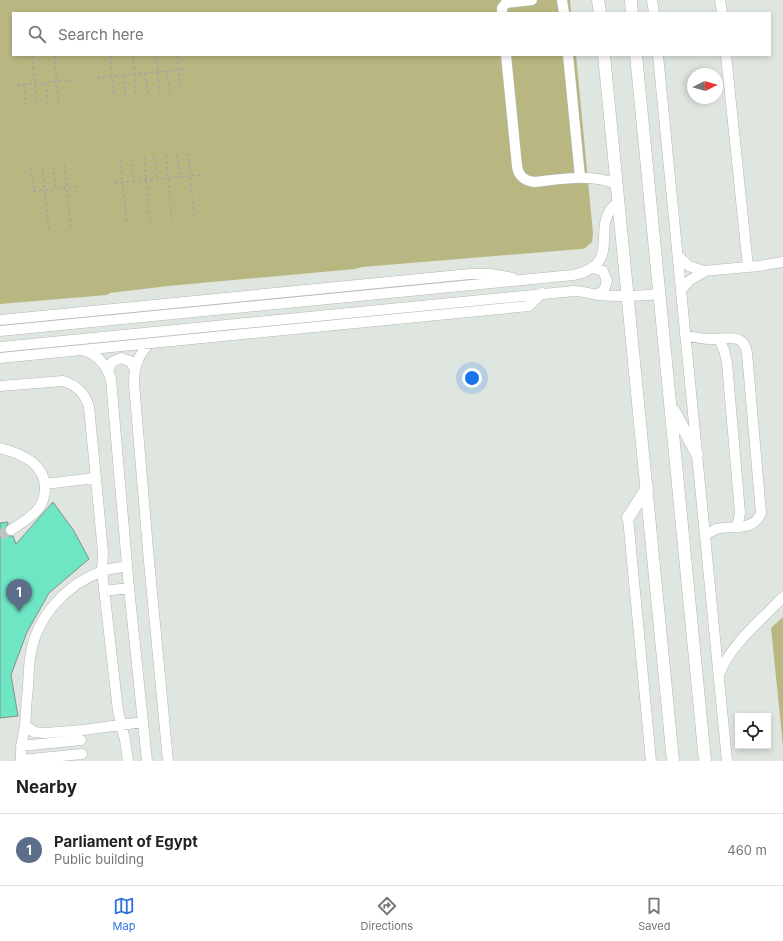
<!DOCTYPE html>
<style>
:root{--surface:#fff;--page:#f6f6f6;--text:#222;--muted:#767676;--line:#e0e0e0;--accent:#2e70dd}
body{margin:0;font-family:Inter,sans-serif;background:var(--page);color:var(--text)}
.controls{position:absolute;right:12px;bottom:12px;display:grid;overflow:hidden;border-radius:0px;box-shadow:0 2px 6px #0003}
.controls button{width:36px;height:36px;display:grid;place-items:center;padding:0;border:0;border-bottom:1px solid var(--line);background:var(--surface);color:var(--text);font:20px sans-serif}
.compass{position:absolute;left:687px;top:68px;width:36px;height:36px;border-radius:50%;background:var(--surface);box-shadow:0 2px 6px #0003;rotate:84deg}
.you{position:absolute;left:472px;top:378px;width:14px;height:14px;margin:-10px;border:3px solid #fff;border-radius:50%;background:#1a73e8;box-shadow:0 0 0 6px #1a73e833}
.badge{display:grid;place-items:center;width:26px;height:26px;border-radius:50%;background:var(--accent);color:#fff;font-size:13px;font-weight:700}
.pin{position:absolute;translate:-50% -33px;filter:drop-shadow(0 1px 2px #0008)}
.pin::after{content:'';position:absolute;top:21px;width:14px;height:12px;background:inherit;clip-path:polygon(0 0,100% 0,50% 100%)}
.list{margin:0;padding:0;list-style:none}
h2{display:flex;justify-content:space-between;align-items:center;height:52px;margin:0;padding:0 16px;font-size:17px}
h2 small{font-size:13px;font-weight:400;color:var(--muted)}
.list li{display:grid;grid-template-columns:26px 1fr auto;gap:12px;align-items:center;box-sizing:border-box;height:72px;padding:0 16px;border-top:1px solid var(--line)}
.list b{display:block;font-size:15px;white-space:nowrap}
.list p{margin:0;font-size:13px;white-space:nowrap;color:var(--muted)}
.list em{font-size:13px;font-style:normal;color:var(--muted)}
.icon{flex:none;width:22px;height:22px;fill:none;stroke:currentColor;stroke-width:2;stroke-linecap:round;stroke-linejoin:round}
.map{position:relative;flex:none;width:783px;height:761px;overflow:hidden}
.search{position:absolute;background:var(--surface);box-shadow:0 2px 6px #0003;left:12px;right:12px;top:12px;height:44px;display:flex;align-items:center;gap:10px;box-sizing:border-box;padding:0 14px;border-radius:0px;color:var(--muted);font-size:15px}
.sheet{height:124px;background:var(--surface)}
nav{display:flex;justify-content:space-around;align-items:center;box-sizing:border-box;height:56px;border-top:1px solid var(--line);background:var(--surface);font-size:11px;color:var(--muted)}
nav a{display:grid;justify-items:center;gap:2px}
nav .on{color:var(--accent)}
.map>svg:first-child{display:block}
.green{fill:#b9b781}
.building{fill:#6ee5c3;stroke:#87908d}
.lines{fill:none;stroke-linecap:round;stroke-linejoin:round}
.minor-tunnel{stroke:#bec4bf;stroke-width:10;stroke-dasharray:10 5;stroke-linecap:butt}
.minor-casing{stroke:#b3b9b4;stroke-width:11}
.major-casing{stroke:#b3b9b4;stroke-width:13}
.path{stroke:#a0a6a1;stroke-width:1.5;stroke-dasharray:3 3;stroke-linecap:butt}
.minor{stroke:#fff;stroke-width:10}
.major{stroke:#fff;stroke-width:12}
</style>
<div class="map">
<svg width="783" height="761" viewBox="0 0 783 761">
<rect width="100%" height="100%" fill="#dfe6e0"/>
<path class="green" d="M0,0H570L571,13H13V55H576L593,233L592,242L585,248L581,249L362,267L355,269L168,286L110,293L107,295L0,304Z
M783,617V746L771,628Z"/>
<path class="building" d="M53,502L74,531L89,559L49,593L27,632L11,675L18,716L0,718V523L8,522V524L5,530V533L8,536H13L16,544Z"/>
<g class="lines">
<path class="minor-tunnel" d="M0,535L11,530"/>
<defs>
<path id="minor" d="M562,0L564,13
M652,0L654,13
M720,0L722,13
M502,13V8L506,3L532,0
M506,55L517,166C518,175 524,181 534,182C562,179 590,173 617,184
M568,55L580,177
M658,55L727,761
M726,55L748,267
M678,256L689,266L703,271L759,266L783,262
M593,268L603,271L607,281L604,290L597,295
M681,290L690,280L706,271
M0,320L470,274H491L513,278
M0,331L573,275C627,264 586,224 619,202
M685,335C693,337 701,339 710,339C725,340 744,331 747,353L761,513C754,532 732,525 716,529C712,531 709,533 705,535
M719,339L724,350L727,363L740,513L737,527
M150,343C138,355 134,367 134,384L149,561L168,761
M0,347L574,291C583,291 590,294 599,295C619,297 639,296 659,294
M82,350C97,353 106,365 111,379L129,588L147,761
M0,358L529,306L542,293
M108,371L112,362L121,358L130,361L135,369
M0,386L63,381C77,385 85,393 89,407L103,552L102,571L118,711L125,740L128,761
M0,448C21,453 45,463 45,488C45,496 43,503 38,509C31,518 20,524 11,530
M45,484L95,478
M628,518L651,761
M104,591L129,588
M719,675C731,643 761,621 783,597
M25,725L34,732L45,733L83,730L143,722
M21,746L81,740
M21,760L82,754
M21,761C20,748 23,737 25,725C26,716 26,706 27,697C29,682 28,667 31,652C38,615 68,583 103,571C111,568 119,568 127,566"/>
<path id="major" d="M598,0L600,13
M631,0L632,13
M604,55L673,761
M636,55L705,761
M674,411L697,454
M628,518L647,488"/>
</defs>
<use href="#minor" class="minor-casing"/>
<use href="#major" class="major-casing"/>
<path class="path" d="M32,55L37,106
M54,55L59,104
M110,55L114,99
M133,55L136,97
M156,55L160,95
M177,55L181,93
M167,71L170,94
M145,73L148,96
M124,75L125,98
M97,78L188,69
M46,83L48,105
M17,85L74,80
M24,85L26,107
M188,153L194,217
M177,154L180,177
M166,155L172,219
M154,156L157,180
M144,157L150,221
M131,158L134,182
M120,159L127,223
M64,165L71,229
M53,166L56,188
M42,167L49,231
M31,168L34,192
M108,184L200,175
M27,192L83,186
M782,693L783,691"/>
<use href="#minor" class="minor"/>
<use href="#major" class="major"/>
</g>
</svg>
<div class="controls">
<button><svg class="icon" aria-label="locate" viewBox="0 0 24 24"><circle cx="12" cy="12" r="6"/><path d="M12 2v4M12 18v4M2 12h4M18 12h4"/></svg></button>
</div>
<svg class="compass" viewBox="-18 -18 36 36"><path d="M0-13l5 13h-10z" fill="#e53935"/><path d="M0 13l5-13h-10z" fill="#767676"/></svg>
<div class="you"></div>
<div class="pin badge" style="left:19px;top:612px;background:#5c6f8a">1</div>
<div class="search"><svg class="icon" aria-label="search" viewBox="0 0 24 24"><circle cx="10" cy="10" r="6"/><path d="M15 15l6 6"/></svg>Search here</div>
</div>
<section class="sheet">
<h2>Nearby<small></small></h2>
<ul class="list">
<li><span class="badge" style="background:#5c6f8a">1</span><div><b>Parliament of Egypt</b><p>Public building</p></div><em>460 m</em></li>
</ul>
</section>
<nav>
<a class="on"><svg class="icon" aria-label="map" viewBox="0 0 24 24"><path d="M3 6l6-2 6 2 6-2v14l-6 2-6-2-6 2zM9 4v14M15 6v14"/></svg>Map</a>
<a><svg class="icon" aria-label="directions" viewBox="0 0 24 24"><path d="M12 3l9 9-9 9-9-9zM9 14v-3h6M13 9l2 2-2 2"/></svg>Directions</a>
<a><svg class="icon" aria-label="saved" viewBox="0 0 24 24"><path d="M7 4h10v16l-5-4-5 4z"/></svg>Saved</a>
</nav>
